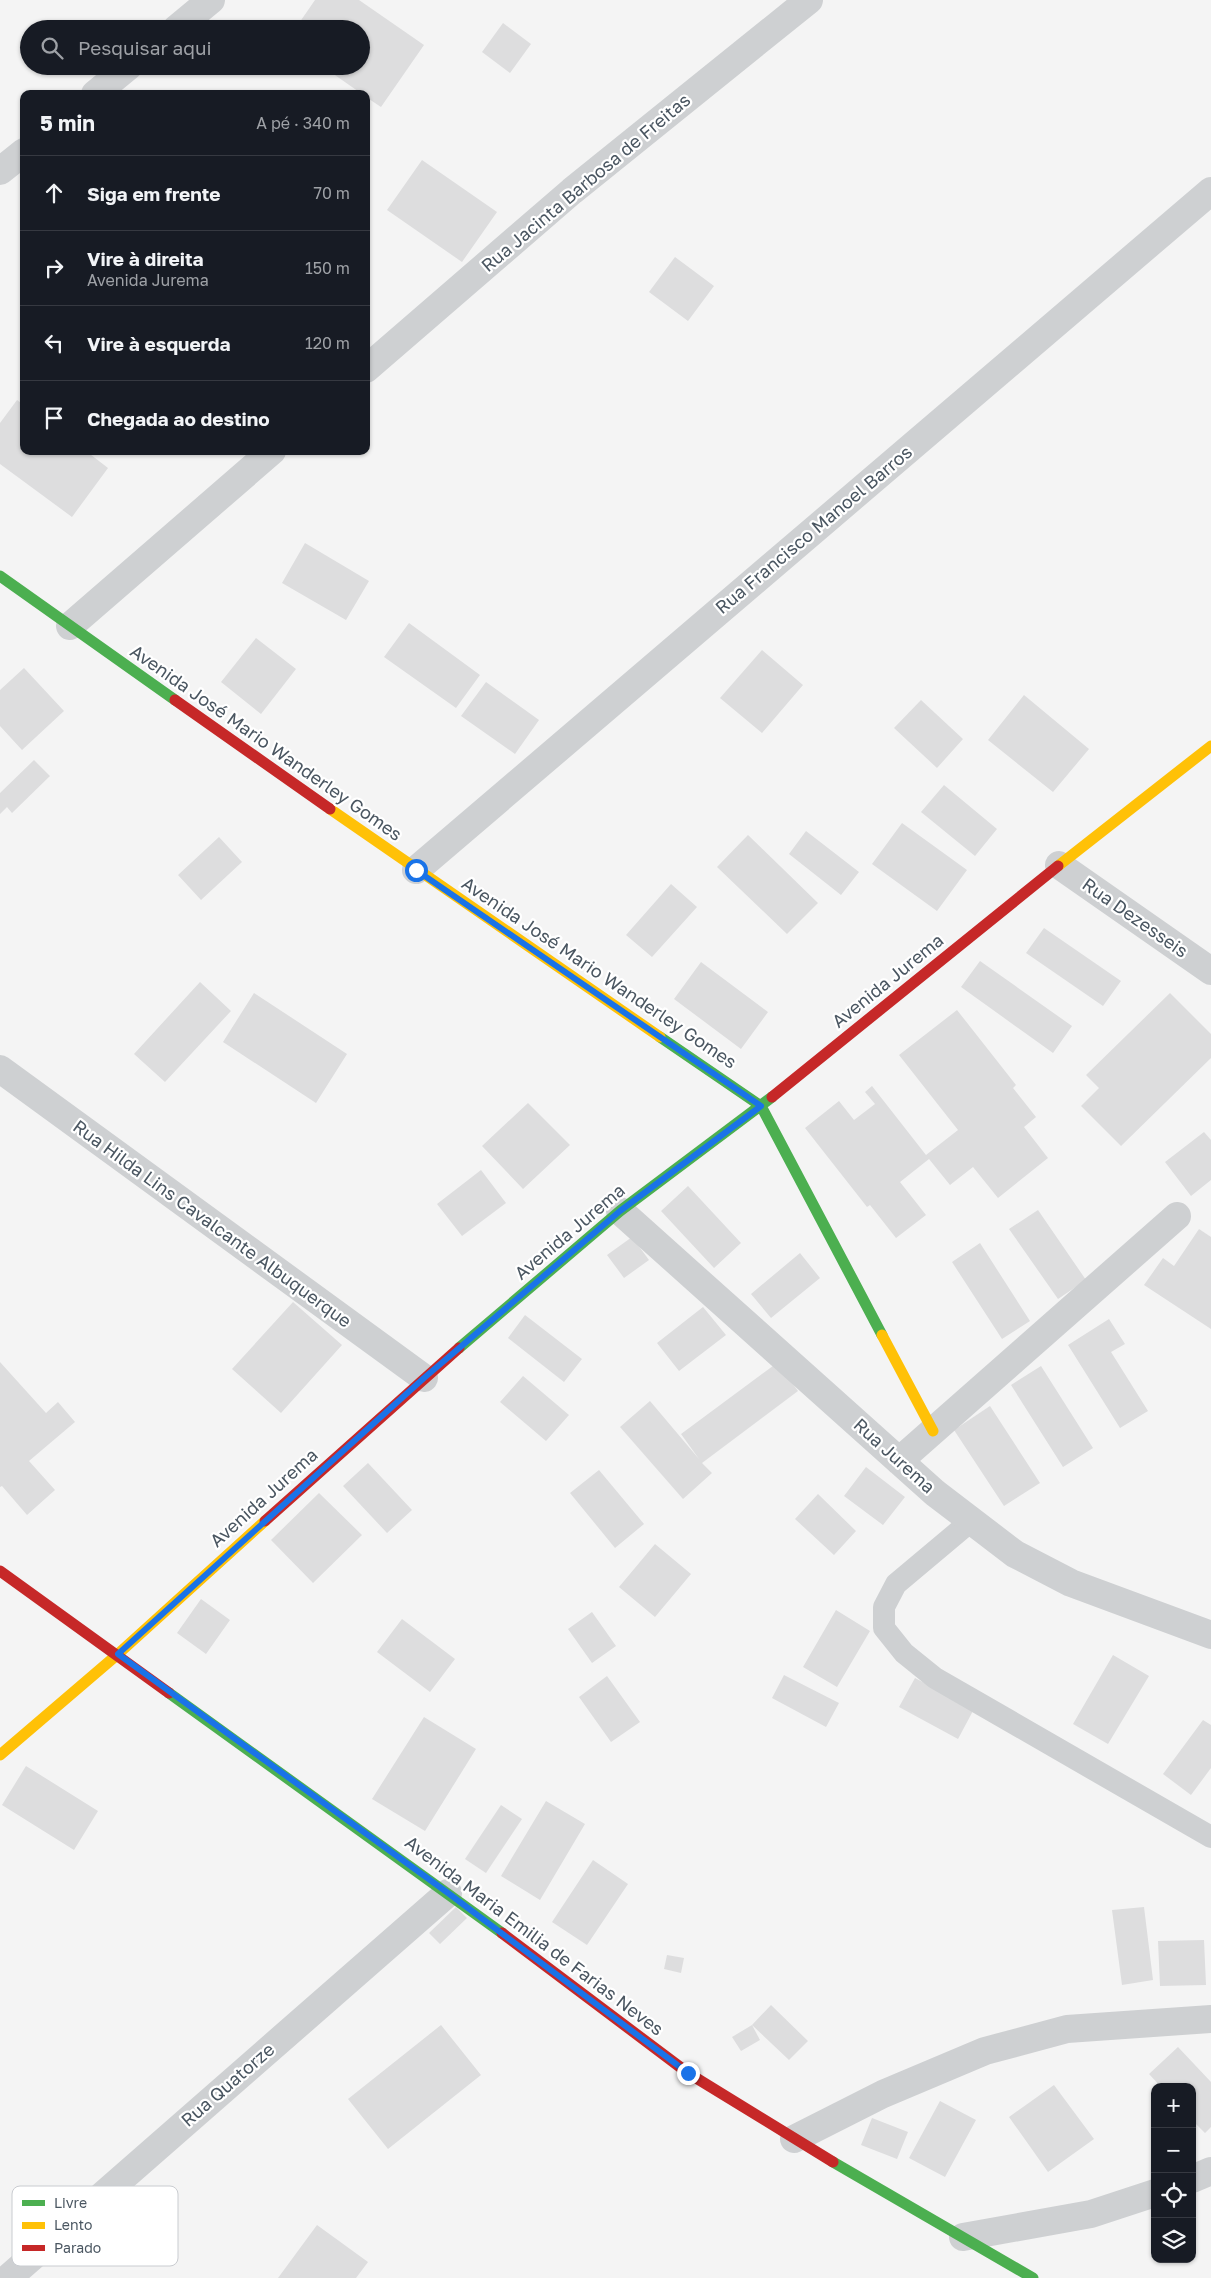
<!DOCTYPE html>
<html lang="pt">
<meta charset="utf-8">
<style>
:root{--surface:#171b24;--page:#20242c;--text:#f1f3f6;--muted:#9ea1a6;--line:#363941}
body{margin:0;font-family:"Golos Text",sans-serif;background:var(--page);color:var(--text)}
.controls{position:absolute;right:15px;bottom:15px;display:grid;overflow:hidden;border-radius:10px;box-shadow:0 1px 4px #0004}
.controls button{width:45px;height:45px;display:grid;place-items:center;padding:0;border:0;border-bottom:1px solid var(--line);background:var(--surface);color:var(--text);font:25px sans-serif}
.stop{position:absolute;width:15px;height:15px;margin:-11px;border:4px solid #1a73e8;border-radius:50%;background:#fff}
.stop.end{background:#1a73e8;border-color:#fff;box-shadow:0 1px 5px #0008}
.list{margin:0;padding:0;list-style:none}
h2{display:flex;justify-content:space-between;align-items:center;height:65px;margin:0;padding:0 20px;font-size:21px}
h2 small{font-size:16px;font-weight:400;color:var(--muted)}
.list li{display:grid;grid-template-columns:32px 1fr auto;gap:15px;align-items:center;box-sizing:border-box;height:75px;padding:0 20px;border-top:1px solid var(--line)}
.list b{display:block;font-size:19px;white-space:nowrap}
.list p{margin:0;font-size:16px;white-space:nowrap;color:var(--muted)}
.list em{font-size:16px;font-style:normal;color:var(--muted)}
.icon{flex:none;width:28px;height:28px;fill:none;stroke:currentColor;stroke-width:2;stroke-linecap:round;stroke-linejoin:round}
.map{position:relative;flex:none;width:1211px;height:2278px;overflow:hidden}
.search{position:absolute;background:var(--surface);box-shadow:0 1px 4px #0004;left:20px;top:20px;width:350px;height:55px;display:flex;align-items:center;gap:12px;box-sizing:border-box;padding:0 18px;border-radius:28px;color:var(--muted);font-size:19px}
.panel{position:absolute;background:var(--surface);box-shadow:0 1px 4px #0004;left:20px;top:90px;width:350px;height:365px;border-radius:10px}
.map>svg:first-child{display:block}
.building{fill:#ddddde}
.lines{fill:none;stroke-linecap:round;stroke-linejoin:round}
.lane{stroke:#ced0d2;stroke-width:22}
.street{stroke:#ced0d2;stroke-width:28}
.fast{stroke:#4caf50;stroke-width:11}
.slow{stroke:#ffc107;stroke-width:11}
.jam{stroke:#c62828;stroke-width:11}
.route{stroke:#1a73e8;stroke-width:6}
.labels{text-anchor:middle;stroke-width:4.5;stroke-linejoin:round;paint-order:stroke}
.street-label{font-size:18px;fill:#4a5661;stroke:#fff}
.key{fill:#fff;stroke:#c9ccd0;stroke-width:1}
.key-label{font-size:14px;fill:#4a5661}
</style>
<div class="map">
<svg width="1211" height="2278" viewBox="0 0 1211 2278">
<rect width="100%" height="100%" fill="#f4f4f4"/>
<path class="building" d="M315,0H359L424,45L381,107L366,97V94H362L322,66H361V29H295Z
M503,23L531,44L510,73L482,52Z
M422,160L497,212L462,262L387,210Z
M675,257L714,286L688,321L649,292Z
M17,400L24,405V451H86L108,468L72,517L0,464V423Z
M305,543L369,581L346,620L282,583Z
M409,623L480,675L456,708L384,657Z
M256,638L296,669L261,714L221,682Z
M762,650L803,685L762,733L720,698Z
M24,668L64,711L22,750L0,726V690Z
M486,682L539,720L515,754L461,716Z
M1024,695L1089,749L1053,792L988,740Z
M921,700L963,739L937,768L894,728Z
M34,760L50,776L12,813L7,807L0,814V793Z
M944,785L997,829L975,856L921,812Z
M902,823L967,870L937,911L872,864Z
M806,831L859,872L841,895L789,854Z
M748,835L818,903L787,934L717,867Z
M219,837L242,862L201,900L178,875Z
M671,884L697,907L652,957L626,935Z
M1044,928L1121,981L1103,1006L1026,953Z
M980,961L1072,1026L1053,1053L961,987Z
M701,962L768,1012L741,1049L674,999Z
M200,982L231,1011L165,1082L134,1054Z
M254,993L347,1054L316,1103L223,1042Z
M1170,993L1211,1034V1058L1121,1146L1081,1106L1099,1088L1086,1075Z
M957,1010L1016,1085L1013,1088L1036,1117L1024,1127L1048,1158L998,1198L973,1167L950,1185L929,1159L900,1182L926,1215L896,1238L870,1205L867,1207L805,1128L839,1101L854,1120L875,1104L865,1092L872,1086L926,1155L958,1130L899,1055Z
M528,1103L570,1145L523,1189L482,1146Z
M1204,1132L1211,1140V1180L1191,1196L1165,1162Z
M481,1170L506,1203L462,1236L437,1204Z
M688,1186L741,1243L714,1268L661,1211Z
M1038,1210L1086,1280L1058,1299L1009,1229Z
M1199,1229L1211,1237V1329L1144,1285L1163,1258L1174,1266Z
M632,1237L649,1260L624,1278L607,1255Z
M980,1243L1030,1321L1002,1339L952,1262Z
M800,1253L820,1278L771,1318L751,1294Z
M293,1302L342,1345L281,1413L232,1369Z
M703,1307L726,1335L679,1371L657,1343Z
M525,1315L582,1359L564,1382L508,1338Z
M1109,1319L1125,1344L1111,1352L1148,1411L1120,1428L1068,1345Z
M0,1362L46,1413L58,1402L75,1422L29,1461L55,1490L27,1515L2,1486L0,1487Z
M777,1363L798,1391L702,1463L712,1473L683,1499L620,1427L650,1401L699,1459L681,1434Z
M1041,1366L1093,1448L1063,1467L1011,1385Z
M523,1376L569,1415L546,1441L500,1402Z
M990,1406L1040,1483L1004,1506L954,1430Z
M368,1463L412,1510L387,1533L343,1486Z
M866,1467L905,1497L883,1525L844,1496Z
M599,1470L644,1524L615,1548L570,1493Z
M319,1493L362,1535L313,1583L271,1540Z
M818,1494L856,1531L834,1555L795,1519Z
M655,1544L691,1574L655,1617L619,1587Z
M201,1599L230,1620L206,1654L177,1633Z
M836,1610L870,1631L837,1687L803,1667Z
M592,1612L616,1646L592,1663L568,1629Z
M402,1619L455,1659L430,1692L377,1652Z
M1113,1655L1149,1676L1108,1744L1073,1724Z
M784,1675L839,1703L826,1727L772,1698Z
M607,1676L640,1722L611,1742L579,1697Z
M915,1678L974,1709L958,1739L899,1707Z
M424,1717L476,1749L425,1831L372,1799Z
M1203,1720L1211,1725V1768L1191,1795L1163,1774Z
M26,1766L98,1811L74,1850L2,1805Z
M546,1801L585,1824L540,1900L501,1876Z
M501,1805L522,1819L486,1873L465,1859Z
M593,1860L628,1884L587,1945L552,1922Z
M456,1907L467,1918L440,1944L429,1933Z
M1144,1907L1153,1980L1122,1985L1112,1910Z
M1204,1940L1206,1985L1160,1986L1158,1941Z
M667,1955L684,1958L681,1973L664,1969Z
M771,2005L808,2041L789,2060L752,2025L760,2040L741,2051L732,2037L752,2025Z
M441,2025L481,2075L388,2149L348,2099Z
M1178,2047L1211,2082V2127L1205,2133L1192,2120V2087H1161L1149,2074Z
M1054,2085L1094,2139L1048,2172L1009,2117Z
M940,2101L976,2120L945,2177L909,2158Z
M872,2118L908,2132L897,2159L861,2145Z
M317,2225L368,2262L356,2278H278Z"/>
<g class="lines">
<path class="lane" d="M971,1521L896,1584L884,1607V1628L904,1653L935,1678L1211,1837"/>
<path class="street" d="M176,29L211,0
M95,94L129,66
M0,171L24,152
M366,369L572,191L809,0
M70,626L272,451
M1059,865L1211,971
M416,870L1211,191
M0,1069L424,1378
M620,1211L935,1493L1015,1554L1071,1583L1211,1635
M899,1461L1177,1216
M794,2139L883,2094L985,2051L1067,2029L1211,2019
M1192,2179L1211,2171
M963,2237L1091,2214L1155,2193
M8,2278L448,1893"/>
<path class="fast" d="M0,576L175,700
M660,1037L761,1106L882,1335
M459,1348L620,1211L772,1097
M169,1693L502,1933
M833,2162L1033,2278"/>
<path class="slow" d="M330,809L660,1037
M1058,866L1211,746
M882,1335L933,1431
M0,1755L118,1654L265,1521"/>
<path class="jam" d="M175,700L330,809
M772,1097L1058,866
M265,1521L459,1348
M0,1571L169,1693
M502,1933L688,2073L833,2162"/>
</g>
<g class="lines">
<path class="route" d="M416,870L761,1106L620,1211L424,1378L118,1654L448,1893L688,2073"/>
</g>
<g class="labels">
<g class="street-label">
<text transform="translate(586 183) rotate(-40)" y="6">Rua Jacinta Barbosa de Freitas</text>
<text transform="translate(814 530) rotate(-40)" y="6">Rua Francisco Manoel Barros</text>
<text transform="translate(266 743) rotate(35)" y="6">Avenida José Mario Wanderley Gomes</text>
<text transform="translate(1135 918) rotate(35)" y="6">Rua Dezesseis</text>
<text transform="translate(599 973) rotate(34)" y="6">Avenida José Mario Wanderley Gomes</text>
<text transform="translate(888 981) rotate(-39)" y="6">Avenida Jurema</text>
<text transform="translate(212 1224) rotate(36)" y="6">Rua Hilda Lins Cavalcante Albuquerque</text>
<text transform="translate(570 1232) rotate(-40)" y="6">Avenida Jurema</text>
<text transform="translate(894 1456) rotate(42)" y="6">Rua Jurema</text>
<text transform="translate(264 1498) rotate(-42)" y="6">Avenida Jurema</text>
<text transform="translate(534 1936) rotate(37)" y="6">Avenida Maria Emilia de Farias Neves</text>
<text transform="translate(228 2085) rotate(-41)" y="6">Rua Quatorze</text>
</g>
</g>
<rect x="12" y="2186" width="166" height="80" rx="8" class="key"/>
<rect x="22" y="2200" width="23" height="6" fill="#4caf50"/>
<rect x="22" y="2222" width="23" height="7" fill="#ffc107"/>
<rect x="22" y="2245" width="23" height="6" fill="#c62828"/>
<g class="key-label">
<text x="54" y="2208">Livre</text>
<text x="54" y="2230">Lento</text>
<text x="54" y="2253">Parado</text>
</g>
</svg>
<div class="controls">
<button>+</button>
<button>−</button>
<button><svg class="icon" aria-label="locate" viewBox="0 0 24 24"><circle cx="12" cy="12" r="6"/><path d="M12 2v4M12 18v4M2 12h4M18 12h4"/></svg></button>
<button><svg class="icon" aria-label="layers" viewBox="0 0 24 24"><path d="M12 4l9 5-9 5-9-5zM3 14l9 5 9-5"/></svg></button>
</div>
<div class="stop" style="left:416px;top:870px"></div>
<div class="stop end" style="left:688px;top:2073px"></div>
<div class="search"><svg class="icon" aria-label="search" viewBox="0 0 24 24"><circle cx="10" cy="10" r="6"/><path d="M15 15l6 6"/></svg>Pesquisar aqui</div>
<section class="panel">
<h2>5 min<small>A pé · 340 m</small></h2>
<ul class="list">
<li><svg class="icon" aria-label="ahead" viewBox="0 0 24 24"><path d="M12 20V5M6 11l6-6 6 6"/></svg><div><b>Siga em frente</b></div><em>70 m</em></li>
<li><svg class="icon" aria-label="right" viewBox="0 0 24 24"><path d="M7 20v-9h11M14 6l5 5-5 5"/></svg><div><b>Vire à direita</b><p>Avenida Jurema</p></div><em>150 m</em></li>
<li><svg class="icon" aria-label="left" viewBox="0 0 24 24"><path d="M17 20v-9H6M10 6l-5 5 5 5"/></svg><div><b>Vire à esquerda</b></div><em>120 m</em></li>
<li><svg class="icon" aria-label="arrive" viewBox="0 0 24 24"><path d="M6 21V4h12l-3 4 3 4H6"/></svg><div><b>Chegada ao destino</b></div></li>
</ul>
</section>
</div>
